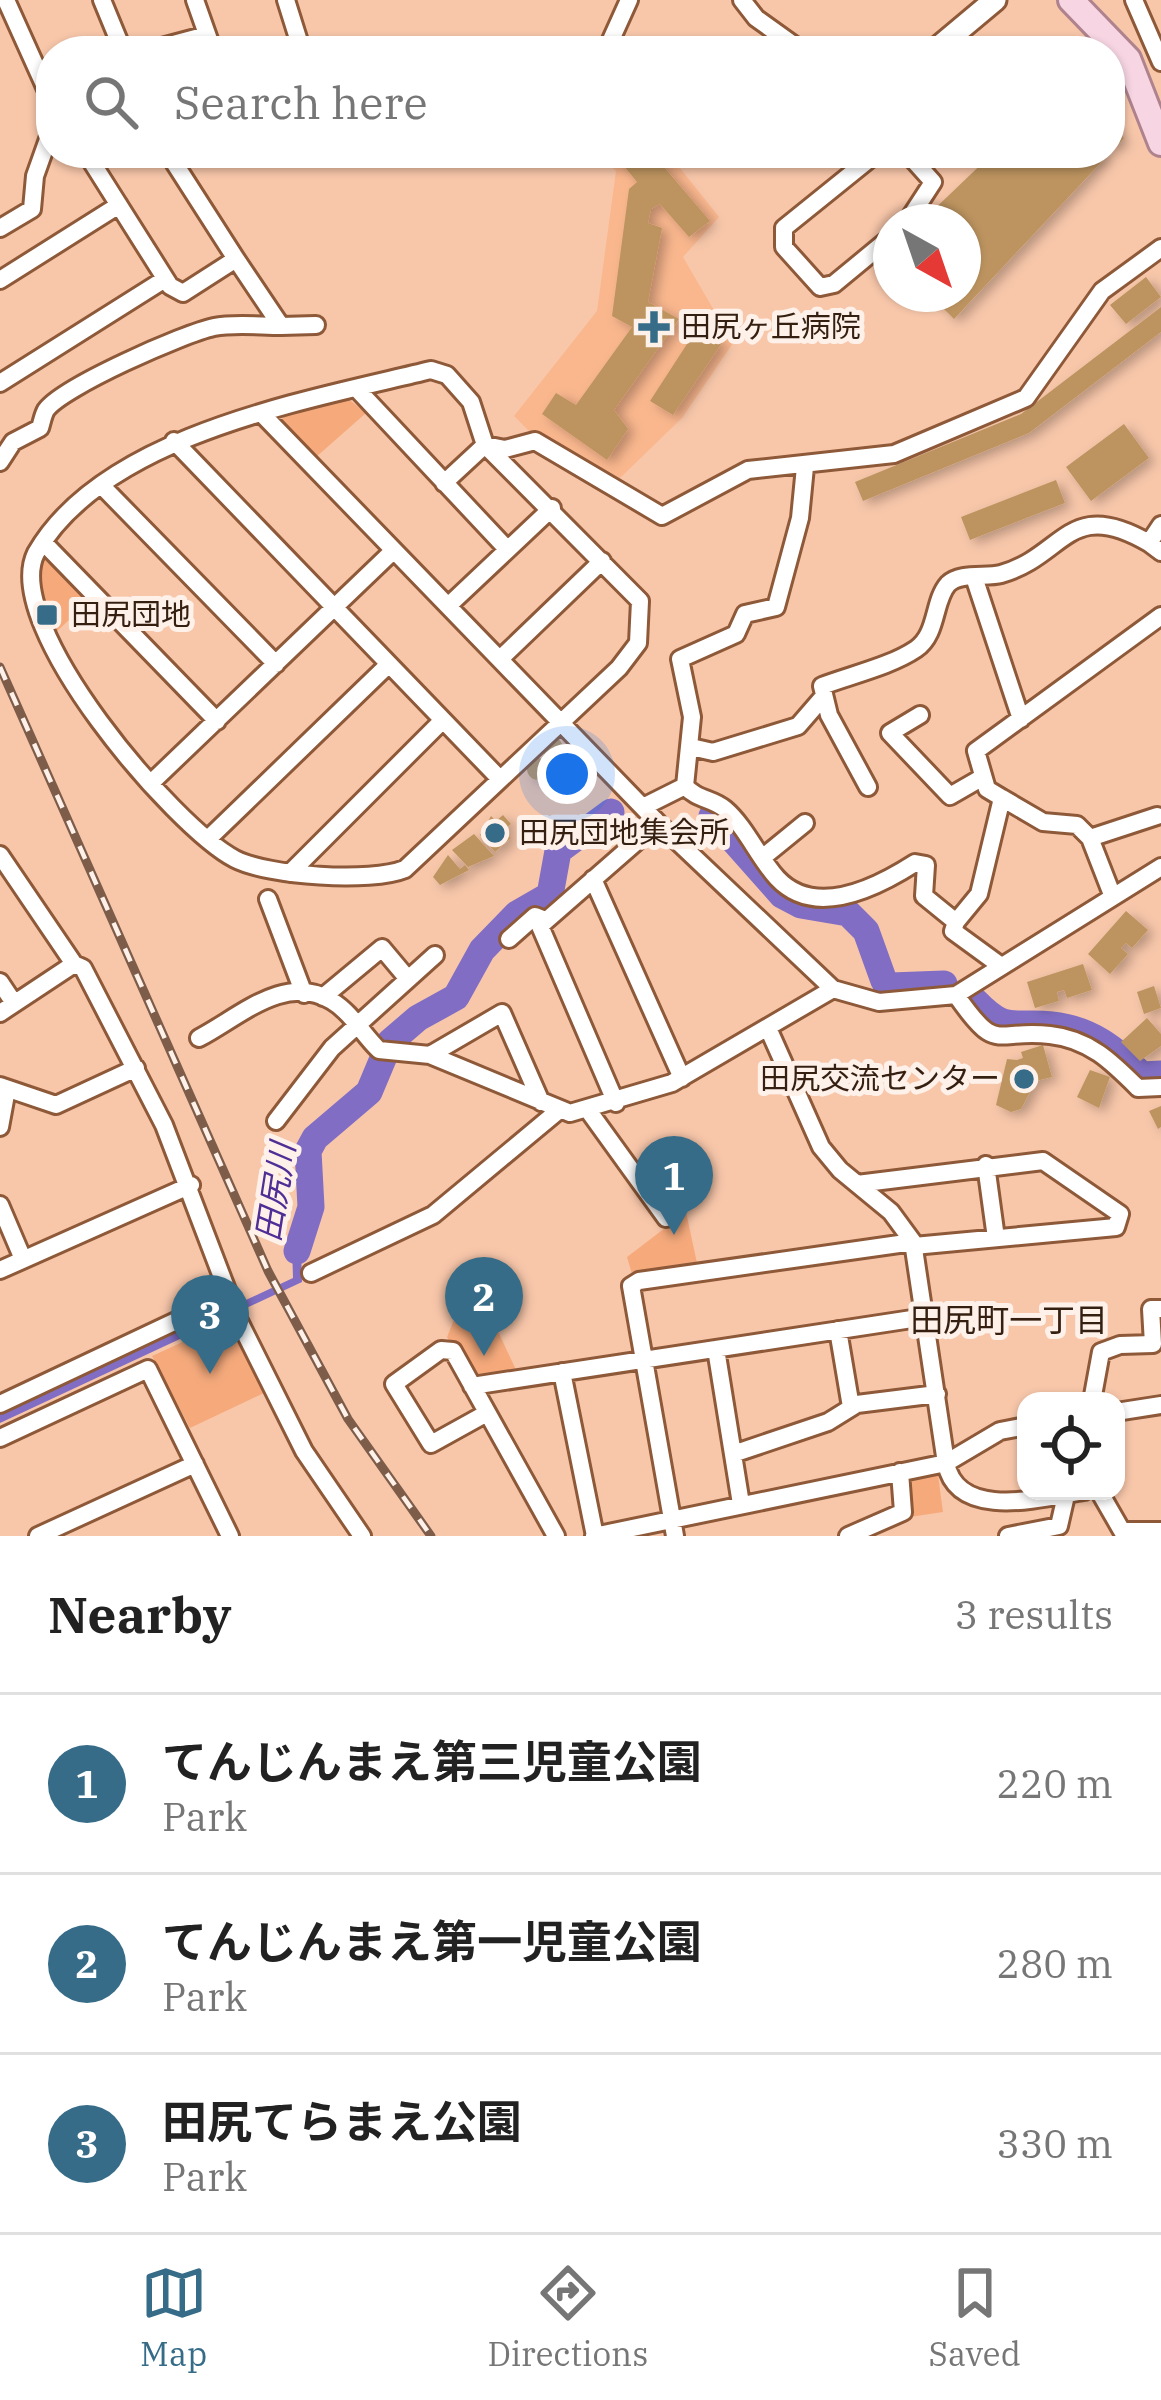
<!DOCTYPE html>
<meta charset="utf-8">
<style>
:root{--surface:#fff;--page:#f2f2f2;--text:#222;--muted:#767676;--line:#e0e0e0;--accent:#366c88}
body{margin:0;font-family:"IBM Plex Serif","Noto Sans JP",serif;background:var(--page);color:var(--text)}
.controls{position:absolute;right:36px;bottom:36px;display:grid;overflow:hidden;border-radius:24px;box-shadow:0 3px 9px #0004}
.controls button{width:108px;height:108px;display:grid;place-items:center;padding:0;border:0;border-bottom:3px solid var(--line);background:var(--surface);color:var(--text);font:60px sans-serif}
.compass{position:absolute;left:873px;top:204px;width:108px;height:108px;border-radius:50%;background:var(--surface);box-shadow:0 3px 9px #0004;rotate:140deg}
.you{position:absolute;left:567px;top:774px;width:42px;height:42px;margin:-30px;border:9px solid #fff;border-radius:50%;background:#1a73e8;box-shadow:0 0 0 18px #1a73e833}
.badge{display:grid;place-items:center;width:78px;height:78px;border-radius:50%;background:var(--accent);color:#fff;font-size:39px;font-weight:700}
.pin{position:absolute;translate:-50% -99px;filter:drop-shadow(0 3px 6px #0008)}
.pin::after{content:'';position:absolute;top:63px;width:42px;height:36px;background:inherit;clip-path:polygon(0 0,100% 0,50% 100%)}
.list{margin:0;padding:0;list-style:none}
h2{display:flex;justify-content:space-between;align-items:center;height:156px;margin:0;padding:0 48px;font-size:51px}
h2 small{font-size:39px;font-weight:400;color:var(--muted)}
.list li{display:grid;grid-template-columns:78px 1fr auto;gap:36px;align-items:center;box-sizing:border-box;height:180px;padding:0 48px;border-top:3px solid var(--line)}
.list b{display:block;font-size:45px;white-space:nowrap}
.list p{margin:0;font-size:39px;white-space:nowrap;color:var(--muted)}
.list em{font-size:39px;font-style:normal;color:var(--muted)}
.icon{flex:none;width:66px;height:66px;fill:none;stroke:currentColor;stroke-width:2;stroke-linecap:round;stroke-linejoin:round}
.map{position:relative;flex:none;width:1161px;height:1536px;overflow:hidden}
.search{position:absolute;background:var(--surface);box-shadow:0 3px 9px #0004;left:36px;right:36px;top:36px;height:132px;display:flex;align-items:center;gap:30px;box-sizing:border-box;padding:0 42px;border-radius:48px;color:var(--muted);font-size:45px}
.sheet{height:696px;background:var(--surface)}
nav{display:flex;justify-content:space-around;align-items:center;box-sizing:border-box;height:168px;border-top:3px solid var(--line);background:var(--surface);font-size:33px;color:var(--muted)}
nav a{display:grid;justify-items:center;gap:6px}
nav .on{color:var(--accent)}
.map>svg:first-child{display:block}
.built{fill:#fab78e}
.green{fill:#f6aa7c}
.water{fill:#816ec4}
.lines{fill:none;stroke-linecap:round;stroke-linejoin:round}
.river{stroke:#816ec4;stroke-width:27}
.building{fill:#bd9460;filter:url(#shadow)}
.minor-casing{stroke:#8e5938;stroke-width:22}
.tertiary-casing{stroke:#8e5938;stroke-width:27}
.primary-casing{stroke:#af838d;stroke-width:30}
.minor{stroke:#fff;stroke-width:16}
.tertiary{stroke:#fff;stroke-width:21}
.primary{stroke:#f7d5e3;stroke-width:24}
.rail-casing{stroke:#7d5d4a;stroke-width:9}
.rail{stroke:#fef1ea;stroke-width:4.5;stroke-dasharray:14;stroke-linecap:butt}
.poi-dot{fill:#366c88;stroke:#fef1ea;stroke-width:4.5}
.labels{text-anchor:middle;stroke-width:10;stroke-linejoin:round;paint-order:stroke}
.poi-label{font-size:30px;fill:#351f11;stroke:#fef1ea;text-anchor:start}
.water-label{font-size:33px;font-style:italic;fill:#4f2e95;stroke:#fef1ea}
.neighbourhood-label{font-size:33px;fill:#351f11;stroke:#fef1ea}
</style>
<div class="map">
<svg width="1161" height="1536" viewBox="0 0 1161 1536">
<defs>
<filter id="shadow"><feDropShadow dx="6" dy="4" stdDeviation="6" flood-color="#0004"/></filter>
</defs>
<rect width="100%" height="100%" fill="#f8c7aa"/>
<path class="built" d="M668,153L719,217L683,257L733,343L682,418L620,478L531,433L514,416L597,311L616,171L598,155Z"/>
<path class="green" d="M346,397L366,413L315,458L281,422L285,414Z
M41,557H49L91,599L52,636L40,590Z
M686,1212L697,1263L632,1274L627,1257Z
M462,1300L495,1325L518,1374L474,1383L447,1337Z
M233,1319L266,1392L190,1428L152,1356Z
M938,1475L943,1512L910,1517V1481Z"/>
<path class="water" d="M301,1217L310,1220L301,1249L302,1282L0,1423V1415L293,1278L292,1246Z"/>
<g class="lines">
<path class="river" d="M712,816L782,895L801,905L848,913L866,931L884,981L891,986L944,984
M975,1001C1008,1035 1012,1020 1052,1025C1091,1029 1115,1049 1142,1075L1161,1074
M297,1251L311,1207L308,1151L315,1138L369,1092L390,1042L418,1018L456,997L482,950L517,914L550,895L558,851L611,812"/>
</g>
<path class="building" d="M1110,124L1124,138L954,319L929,294H963V222L924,219L993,153H1110Z
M619,153H652L710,221L689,237L660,204L651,209L648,223L662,228L648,302L679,319L614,410L628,429L607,460L542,414L556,393L576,405L632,327L612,316L629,189L637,182L616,156Z
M1146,277L1161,297L1126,324L1110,305Z
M1161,307V332L1029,433L863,501L855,482L1021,414Z
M698,327L722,343L673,415L650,401Z
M1124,424L1149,458L1091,501L1066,467Z
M1056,480L1065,503L970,540L961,517Z
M559,739L576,765L565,776L541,750Z
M527 769a11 11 0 1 1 22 0a11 11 0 1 1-22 0Z
M503,815L511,824L504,830L511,838L495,852L480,835L491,816L496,821Z
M474,834L494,856L468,867L452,850Z
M448,855L460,869L465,865L469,870L440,885L433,877Z
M1126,911L1148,930L1132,948L1126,943L1121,948L1128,954L1110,974L1088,954Z
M1083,964L1092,990L1067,998L1064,990L1057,992L1059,1001L1035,1008L1027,982Z
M1154,986L1161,1008L1144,1014L1137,992Z
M1147,1018L1161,1034V1046L1140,1061L1121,1042Z
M1043,1045L1052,1077L1036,1081L1021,1109L1011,1112L996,1105L1007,1059L1017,1060L1023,1058L1021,1052Z
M1090,1070L1110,1077L1099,1108L1077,1097Z
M1161,1106V1127L1158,1129L1149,1111Z"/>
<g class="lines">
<defs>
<path id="minor" d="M6,0L51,100
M102,0L123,51
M195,0L213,51
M286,0L302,51
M742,0L756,18L802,51
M1134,0L1161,62
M147,51L207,35
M606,51L629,0
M86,153L170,286L183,293L236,259L168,153
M877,153L784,228V247L820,287L834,284L891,237
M907,153L933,182L907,222
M0,228L32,209L35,176L51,131
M0,280L119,205
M281,326L316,325
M431,370L447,375L471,402L485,445L640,601L638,643L619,668L405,869C371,883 268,876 235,859C175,828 0,625 36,553C104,435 308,400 431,370Z
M0,383L165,279
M356,388L507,549
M263,415L658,823L833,989L879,1002L956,995L1161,867
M174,441L498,777
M0,462L13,442L40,428C42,422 43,415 46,410C62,387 185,333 214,327C234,323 260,326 281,326L236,259
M805,467L800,518L776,607L745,614L736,634L680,659L692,717L685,786C697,800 712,798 725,809C746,827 758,857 777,878C815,919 876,888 915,863L926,865L924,896L956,922L979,894L1002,798L987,789L976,751L1161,616
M444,483L485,445L505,449L535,441L662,516L748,470L894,454L1026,398L1102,291L1161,248
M102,486L276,664
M1161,525L1149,543L1161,552
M44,543L217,721
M974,577L1021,719
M448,606L552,508
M500,659L602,561
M920,715L890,733L950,796L983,777
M691,747L713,752L798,726L824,696
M152,782L393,551
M868,787L829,715L822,686C851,675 891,666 916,649C938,634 933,601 948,584C960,572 986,578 1001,574C1065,556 1068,496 1149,543
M1002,798L1043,822L1077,825L1090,838L1157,816
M643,807L685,786
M1090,838L1113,897
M208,839L389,664
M0,855L74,964L83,968L164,1125L238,1319L304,1451L362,1536
M762,858L805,823
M290,873L443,720
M593,879L682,1078
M268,899L304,994
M956,922L953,931L1001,966
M509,939L535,916L545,920
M0,982L14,1003
M956,995C998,1055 992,1029 1050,1035C1089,1039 1112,1062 1138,1088L1161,1087
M323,997L382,948L408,979
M0,1013L74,964
M768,1028L821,1147L840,1170L891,1212L913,1242L946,1463C957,1521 1041,1498 1084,1491
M199,1038C238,1018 285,972 332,1001C352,1013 363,1035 379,1050L430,1055L570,1113L672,1083L833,989
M430,1055L502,1013L541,1102
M0,1086L56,1105L136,1068
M616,1103L540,926L658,823
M588,1110L666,1218
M276,1121L332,1048L435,955
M0,1127L7,1089
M986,1165L996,1238
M857,1184L1043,1161L1120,1214L1116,1227L914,1246
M0,1205L23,1259
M0,1270L191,1185
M311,1273L433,1215L558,1111
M838,1330L851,1407
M716,1349L741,1504
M562,1372L595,1536
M472,1386L925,1317
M1092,1401L1101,1352L1120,1345L1153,1344L1151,1309H1161
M0,1404L227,1297
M1116,1412L1161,1405
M487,1413L431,1444L394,1384L441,1350L453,1351L556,1536
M0,1438L148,1369L230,1536
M733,1454L828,1422L857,1404L937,1394
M1099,1491L1122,1531H1161
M38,1536L195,1464
M594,1536L946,1463L1000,1431L1026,1426
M675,1536L631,1286L639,1281L913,1242
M848,1536L903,1512L900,1472
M1008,1536L1059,1526L1067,1491"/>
<path id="tertiary" d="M934,51L995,0"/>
<path id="primary" d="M1071,0L1128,59L1161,143"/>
</defs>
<use href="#minor" class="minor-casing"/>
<use href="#tertiary" class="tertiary-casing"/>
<use href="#primary" class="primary-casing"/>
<use href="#minor" class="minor"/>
<use href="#tertiary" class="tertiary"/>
<use href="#primary" class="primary"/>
<defs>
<path id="rail" d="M0,667L268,1271L348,1419L431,1536"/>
</defs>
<use href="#rail" class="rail-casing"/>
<use href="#rail" class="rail"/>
</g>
<g class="poi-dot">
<path d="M648 309h12v12h12v12h-12v12h-12v-12h-12v-12h12z"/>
<rect x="35" y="603" width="24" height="24" rx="6"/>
<circle cx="495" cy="833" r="12"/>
<circle cx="1024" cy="1079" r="12"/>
</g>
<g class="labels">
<g class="poi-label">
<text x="681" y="337">田尻ヶ丘病院</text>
<text x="71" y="625">田尻団地</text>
<text x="519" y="843">田尻団地集会所</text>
<text x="1000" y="1089" text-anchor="end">田尻交流センター</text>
</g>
<g class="water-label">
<text transform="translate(275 1192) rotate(-81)" y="12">田尻川</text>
</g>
<g class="neighbourhood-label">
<text x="1009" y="1332">田尻町一丁目</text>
</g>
</g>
</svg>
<div class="controls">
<button><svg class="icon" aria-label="locate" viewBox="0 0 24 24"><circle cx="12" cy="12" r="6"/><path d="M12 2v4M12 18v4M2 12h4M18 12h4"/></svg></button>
</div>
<svg class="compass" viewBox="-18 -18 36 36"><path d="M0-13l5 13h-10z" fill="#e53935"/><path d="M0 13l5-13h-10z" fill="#767676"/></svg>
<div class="you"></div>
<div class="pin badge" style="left:674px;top:1235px">1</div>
<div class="pin badge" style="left:484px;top:1356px">2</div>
<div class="pin badge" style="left:210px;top:1374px">3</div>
<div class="search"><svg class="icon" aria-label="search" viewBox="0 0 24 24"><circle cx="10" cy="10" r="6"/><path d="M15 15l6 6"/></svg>Search here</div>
</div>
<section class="sheet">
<h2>Nearby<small>3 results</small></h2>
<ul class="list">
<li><span class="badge">1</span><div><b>てんじんまえ第三児童公園</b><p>Park</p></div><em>220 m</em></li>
<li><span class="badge">2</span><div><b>てんじんまえ第一児童公園</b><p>Park</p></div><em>280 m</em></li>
<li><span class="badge">3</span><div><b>田尻てらまえ公園</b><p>Park</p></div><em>330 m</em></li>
</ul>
</section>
<nav>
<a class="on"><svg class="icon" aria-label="map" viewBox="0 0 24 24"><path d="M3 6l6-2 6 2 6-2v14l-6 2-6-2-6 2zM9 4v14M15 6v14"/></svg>Map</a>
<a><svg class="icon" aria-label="directions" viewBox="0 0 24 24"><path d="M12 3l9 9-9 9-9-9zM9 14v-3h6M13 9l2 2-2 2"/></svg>Directions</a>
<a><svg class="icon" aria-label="saved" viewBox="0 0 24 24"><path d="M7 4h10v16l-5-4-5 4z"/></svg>Saved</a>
</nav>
